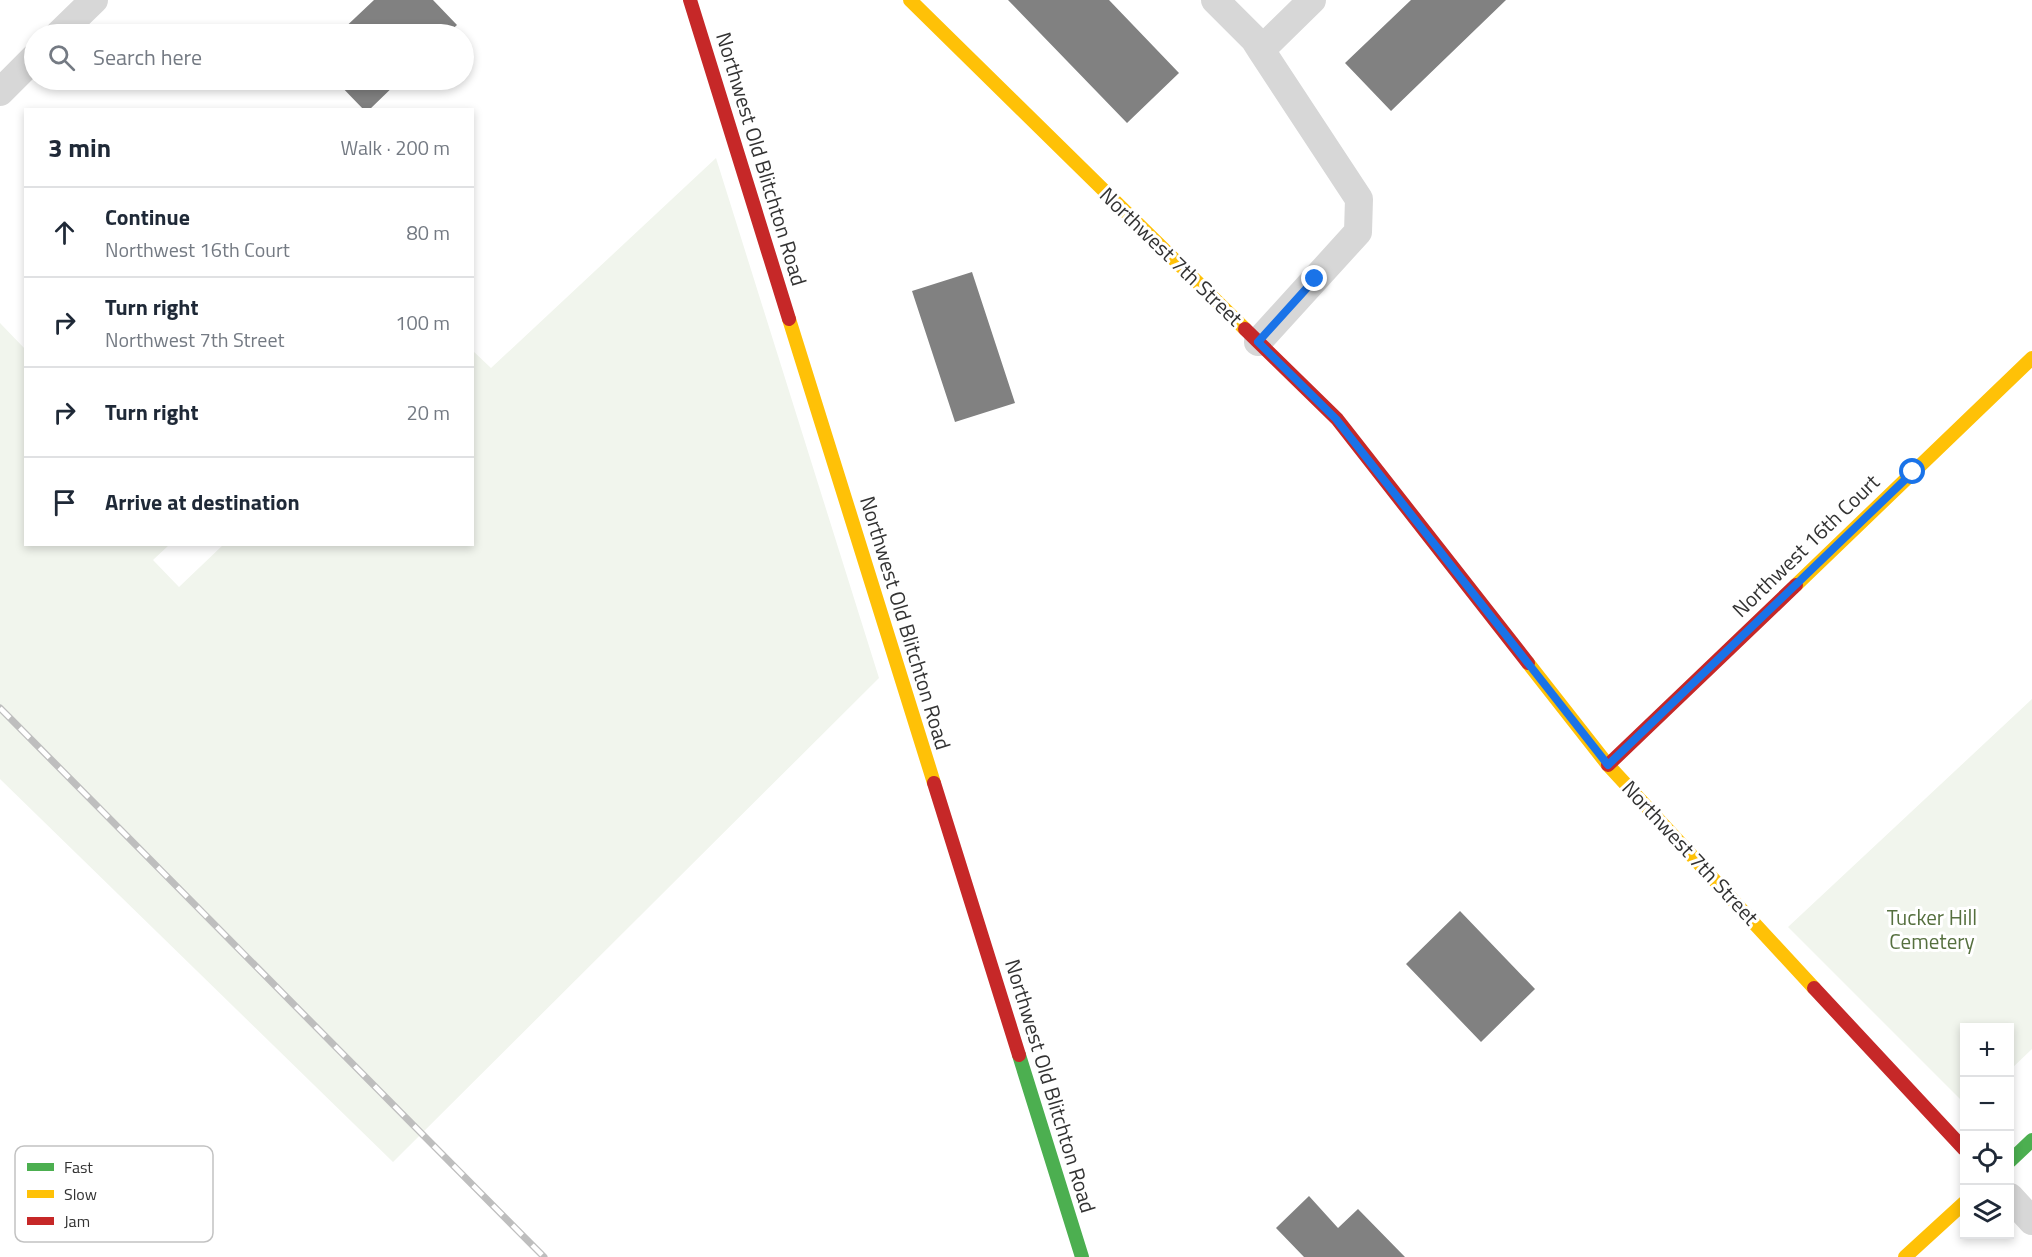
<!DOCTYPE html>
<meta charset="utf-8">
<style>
:root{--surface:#fff;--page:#f6f6f7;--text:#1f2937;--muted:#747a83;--line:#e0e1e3}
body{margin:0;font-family:"Titillium Web",sans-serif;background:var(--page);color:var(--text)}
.controls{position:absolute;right:18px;bottom:18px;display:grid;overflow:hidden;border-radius:0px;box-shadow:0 3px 9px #0003}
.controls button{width:54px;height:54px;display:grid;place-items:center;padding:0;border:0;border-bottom:2px solid var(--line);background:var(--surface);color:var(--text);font:30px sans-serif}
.stop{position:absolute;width:18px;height:18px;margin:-14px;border:4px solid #1a73e8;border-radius:50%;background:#fff}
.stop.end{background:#1a73e8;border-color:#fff;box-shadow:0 2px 6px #0008}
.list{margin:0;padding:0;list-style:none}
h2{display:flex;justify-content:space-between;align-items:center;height:78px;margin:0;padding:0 24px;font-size:26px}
h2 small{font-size:20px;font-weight:400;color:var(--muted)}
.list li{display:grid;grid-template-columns:39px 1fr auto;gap:18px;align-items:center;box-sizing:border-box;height:90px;padding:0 24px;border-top:2px solid var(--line)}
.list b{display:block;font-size:22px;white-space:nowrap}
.list p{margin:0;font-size:20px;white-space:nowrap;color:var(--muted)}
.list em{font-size:20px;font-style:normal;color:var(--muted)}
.icon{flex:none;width:33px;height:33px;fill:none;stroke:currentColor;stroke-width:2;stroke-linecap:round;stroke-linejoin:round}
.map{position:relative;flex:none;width:2032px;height:1257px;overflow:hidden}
.search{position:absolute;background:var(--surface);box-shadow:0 3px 9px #0003;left:24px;top:24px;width:450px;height:66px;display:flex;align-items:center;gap:15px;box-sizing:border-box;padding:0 21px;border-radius:33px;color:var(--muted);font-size:22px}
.panel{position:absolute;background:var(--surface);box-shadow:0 3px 9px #0003;left:24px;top:108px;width:450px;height:438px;border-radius:0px}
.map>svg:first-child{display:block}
.green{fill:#f1f5ed}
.building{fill:#818181}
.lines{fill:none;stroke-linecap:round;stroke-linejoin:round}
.street{stroke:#d7d7d7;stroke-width:28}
.fast{stroke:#4caf50;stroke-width:14}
.slow{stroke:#ffc107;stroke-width:14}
.jam{stroke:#c62828;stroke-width:14}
.rail-casing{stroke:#bebebe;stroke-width:7}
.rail{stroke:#fff;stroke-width:4.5;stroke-dasharray:14;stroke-linecap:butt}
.route{stroke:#1a73e8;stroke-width:8}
.labels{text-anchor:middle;stroke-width:6;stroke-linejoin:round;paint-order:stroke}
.street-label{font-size:21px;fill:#333;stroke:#fff}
.park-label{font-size:21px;fill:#56703f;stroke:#fff}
.key{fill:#fff;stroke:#c2c2c2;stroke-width:1.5}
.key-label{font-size:16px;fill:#333}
</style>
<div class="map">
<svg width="2032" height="1257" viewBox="0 0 2032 1257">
<rect width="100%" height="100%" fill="#fff"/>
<path class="green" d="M716,158L879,678L393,1162L0,779V323L25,349L26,544L169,545L153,560L179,587L223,545L472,544L473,351L491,368Z
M2032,699V1049L2010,1070V1028H1964V1103L1788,927Z"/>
<path class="building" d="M374,0H433L457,25L447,34H338Z
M1008,0H1109L1179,73L1127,123Z
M1411,0H1506L1391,111L1345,63Z
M335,80H400L369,110H364Z
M972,272L1015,403L955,422L912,291Z
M1460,911L1535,989L1481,1042L1406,964Z
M1309,1196L1338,1228L1358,1209L1405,1257H1304L1276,1228Z"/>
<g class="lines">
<path class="street" d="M1215,0L1254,39L1261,50L1359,199L1358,232L1258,342
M59,34L94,0
M1261,50L1312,0
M0,92L34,58
M2010,1197L2032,1221"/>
<path class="fast" d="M1019,1055L1082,1257
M2010,1161L2032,1140"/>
<path class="slow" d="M910,0L1245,329
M789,319L934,783
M1796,585L2032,358
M1528,663L1608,765L1814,988
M1905,1257L1964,1203"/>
<path class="jam" d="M690,0L789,319
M1245,329L1337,419L1528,663
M1608,765L1796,585
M934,783L1019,1055
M1814,988L1964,1149"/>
<defs>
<path id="rail" d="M0,708L544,1257"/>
</defs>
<use href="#rail" class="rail-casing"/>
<use href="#rail" class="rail"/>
</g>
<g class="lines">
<path class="route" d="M1315,279L1258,342L1336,419L1608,765L1913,472"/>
</g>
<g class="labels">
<g class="street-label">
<text transform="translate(761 159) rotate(73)" y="7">Northwest Old Blitchton Road</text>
<text transform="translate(1171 257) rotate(44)" y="7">Northwest 7th Street</text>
<text transform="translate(1806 546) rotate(-44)" y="7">Northwest 16th Court</text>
<text transform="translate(905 623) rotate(73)" y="7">Northwest Old Blitchton Road</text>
<text transform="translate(1690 853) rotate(47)" y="7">Northwest 7th Street</text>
<text transform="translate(1050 1086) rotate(73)" y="7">Northwest Old Blitchton Road</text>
</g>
<g class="park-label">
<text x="1932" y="925">Tucker Hill<tspan x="1932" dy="24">Cemetery</tspan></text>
</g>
</g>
<rect x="15" y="1146" width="198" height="96" rx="9" class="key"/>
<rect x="27" y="1163" width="27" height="8" fill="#4caf50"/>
<rect x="27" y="1190" width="27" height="8" fill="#ffc107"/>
<rect x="27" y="1217" width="27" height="8" fill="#c62828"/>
<g class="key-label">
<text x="64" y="1173">Fast</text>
<text x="64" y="1200">Slow</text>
<text x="64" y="1227">Jam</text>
</g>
</svg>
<div class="controls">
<button>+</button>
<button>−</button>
<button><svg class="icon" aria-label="locate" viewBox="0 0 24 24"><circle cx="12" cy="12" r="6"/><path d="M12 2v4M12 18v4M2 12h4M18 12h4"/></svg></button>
<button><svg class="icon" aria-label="layers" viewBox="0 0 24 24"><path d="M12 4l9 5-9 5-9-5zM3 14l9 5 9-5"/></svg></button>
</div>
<div class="stop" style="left:1913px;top:472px"></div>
<div class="stop end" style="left:1315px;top:279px"></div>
<div class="search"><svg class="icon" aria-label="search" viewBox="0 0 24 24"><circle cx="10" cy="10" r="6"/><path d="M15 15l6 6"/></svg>Search here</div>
<section class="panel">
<h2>3 min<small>Walk · 200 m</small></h2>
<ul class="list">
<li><svg class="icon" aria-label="ahead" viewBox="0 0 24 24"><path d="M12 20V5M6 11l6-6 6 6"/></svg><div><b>Continue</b><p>Northwest 16th Court</p></div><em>80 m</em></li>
<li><svg class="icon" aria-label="right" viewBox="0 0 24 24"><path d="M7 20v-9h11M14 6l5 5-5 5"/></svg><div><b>Turn right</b><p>Northwest 7th Street</p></div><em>100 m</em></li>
<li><svg class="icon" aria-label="right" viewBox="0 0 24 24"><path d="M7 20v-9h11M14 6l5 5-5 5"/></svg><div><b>Turn right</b></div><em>20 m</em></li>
<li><svg class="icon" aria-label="arrive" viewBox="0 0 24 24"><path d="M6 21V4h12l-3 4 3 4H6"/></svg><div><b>Arrive at destination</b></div></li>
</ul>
</section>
</div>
